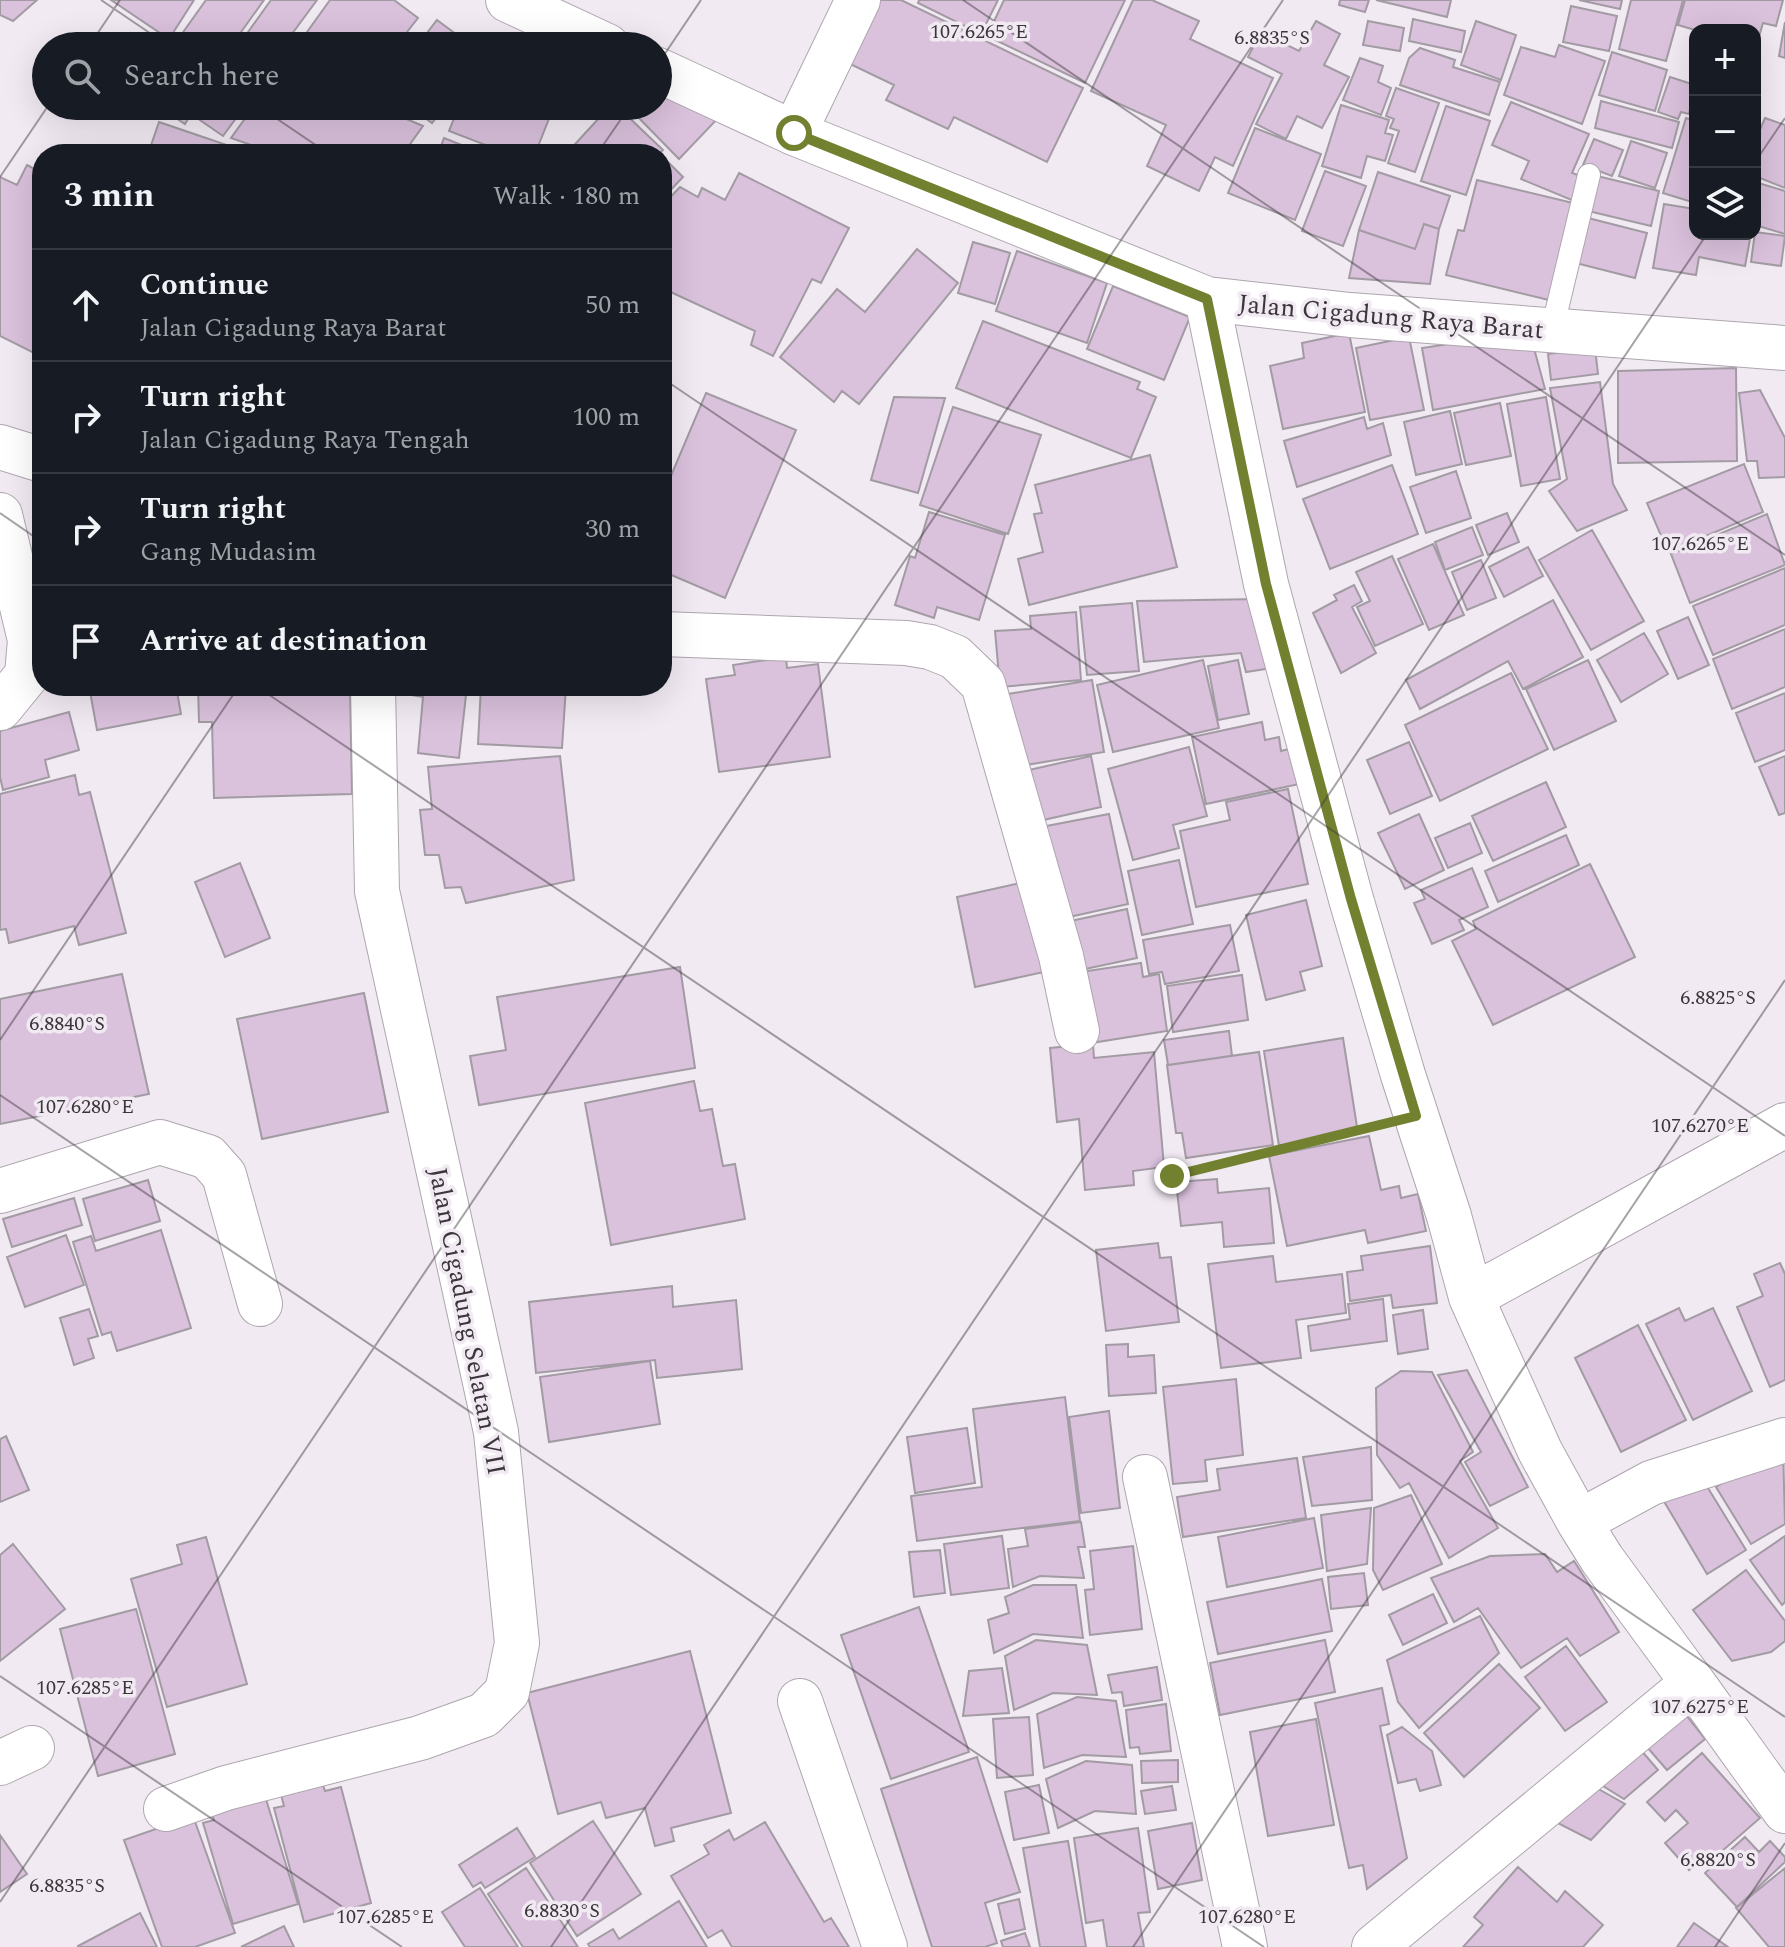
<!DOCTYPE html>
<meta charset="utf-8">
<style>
:root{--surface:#171b24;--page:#242831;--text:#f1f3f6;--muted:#9ea1a6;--line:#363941}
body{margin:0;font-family:Spectral,serif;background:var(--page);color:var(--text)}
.controls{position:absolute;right:24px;top:24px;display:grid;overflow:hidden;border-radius:16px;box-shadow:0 8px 32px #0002}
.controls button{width:72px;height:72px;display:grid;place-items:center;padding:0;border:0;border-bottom:2px solid var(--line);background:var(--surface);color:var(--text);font:40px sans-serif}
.stop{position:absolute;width:24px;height:24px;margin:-18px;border:6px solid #72812f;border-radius:50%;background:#fff}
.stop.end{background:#72812f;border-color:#fff;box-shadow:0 2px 8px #0008}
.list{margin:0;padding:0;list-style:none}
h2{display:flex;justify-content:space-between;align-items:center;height:104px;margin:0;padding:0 32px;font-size:34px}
h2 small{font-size:26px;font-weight:400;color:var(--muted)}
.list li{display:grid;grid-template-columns:52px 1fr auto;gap:24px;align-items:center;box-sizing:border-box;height:112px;padding:0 32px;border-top:2px solid var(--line)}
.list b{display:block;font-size:30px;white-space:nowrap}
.list p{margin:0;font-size:26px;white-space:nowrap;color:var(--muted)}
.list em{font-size:26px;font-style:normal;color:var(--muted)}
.icon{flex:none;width:44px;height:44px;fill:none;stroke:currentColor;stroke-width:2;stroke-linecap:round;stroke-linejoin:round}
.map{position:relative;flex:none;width:1785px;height:1947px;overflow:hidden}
.search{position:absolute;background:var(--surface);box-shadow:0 8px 32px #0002;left:32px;top:32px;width:640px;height:88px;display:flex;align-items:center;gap:20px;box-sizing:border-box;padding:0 28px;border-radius:44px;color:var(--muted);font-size:30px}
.panel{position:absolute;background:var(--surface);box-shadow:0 8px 32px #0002;left:32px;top:144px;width:640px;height:552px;border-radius:32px}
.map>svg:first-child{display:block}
.building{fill:#dac1dc;stroke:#a29ba3;stroke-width:2}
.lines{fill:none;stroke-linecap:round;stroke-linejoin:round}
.lane-casing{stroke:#aea6ae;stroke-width:24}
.street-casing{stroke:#aea6ae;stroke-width:46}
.secondary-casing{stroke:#aea6ae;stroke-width:46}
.path{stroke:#989298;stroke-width:5;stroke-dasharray:8 4;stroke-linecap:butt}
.lane{stroke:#fff;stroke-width:22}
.street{stroke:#fff;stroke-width:44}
.secondary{stroke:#fff;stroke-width:44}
.route{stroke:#72812f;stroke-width:10}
.ticks{fill:none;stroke:#3a363a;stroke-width:2;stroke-opacity:0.45}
.labels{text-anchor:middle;stroke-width:7;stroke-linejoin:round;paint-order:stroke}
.street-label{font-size:26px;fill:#3a363a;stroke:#f2eaf3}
.ticks-label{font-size:20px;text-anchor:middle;fill:#3a363a;stroke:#f2eaf3;stroke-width:7;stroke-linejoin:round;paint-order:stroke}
</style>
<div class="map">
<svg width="1785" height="1947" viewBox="0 0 1785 1947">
<rect width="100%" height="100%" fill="#f2eaf3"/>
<path class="building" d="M0,0H37L13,21L0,15Z
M111,0H194L169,39Z
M206,0H264L231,46H176L174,45Z
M271,0H317L283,46H238Z
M330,0H394L418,18L396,46H297Z
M877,0H901L1083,88L1047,162L954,117L948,129L886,100L894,85L846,62Z
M919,0H998L981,34L918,3Z
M1004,0H1125L1085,83L987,36Z
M1133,0H1152L1199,21L1190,39L1273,78L1233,166L1215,157L1199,191L1147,166L1166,125L1091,91Z
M1340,0H1369L1365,12L1339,5Z
M1376,0H1451L1447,17Z
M1579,0H1622L1620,9Z
M1631,0H1683L1666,61L1619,49Z
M1685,0H1783L1776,26L1763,23L1756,47L1755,30H1695L1678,25Z
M1571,6L1617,16L1609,51L1563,42Z
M1413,19L1465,31L1461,52L1409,41Z
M437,20L472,46H417Z
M1316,21L1340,34L1324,65L1349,77L1322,128L1297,116L1286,139L1256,124L1282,74L1248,57L1261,32L1299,51Z
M1368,21L1404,28L1400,51L1363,45Z
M1476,21L1516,35L1501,80L1461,65Z
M1785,22V58L1779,56Z
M125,33L148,46H117Z
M1559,45L1605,61L1582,124L1504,95L1521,47L1555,57Z
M1420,48L1455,60L1453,67L1500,82L1489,115L1400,85L1409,58Z
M1612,52L1667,70L1655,111L1599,95Z
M1360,58L1383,66L1378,82L1391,88L1381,115L1343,100Z
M1670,77L1695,85L1689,114L1681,112L1678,119L1658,112Z
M1396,88L1439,103L1415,172L1388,163L1399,131L1390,128L1394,119L1386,116Z
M658,92L722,114L679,159L634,113L641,106H658Z
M1601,101L1679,122L1672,148L1595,128Z
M1511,102L1589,134L1572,173L1584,177L1574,201L1521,179L1529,161L1492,145Z
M1341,105L1389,120L1385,133L1393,135L1385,161L1367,156L1361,178L1322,166Z
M162,106H245L223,136L191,114L185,124L161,108Z
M254,106H376L423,126L403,154H277L231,138Z
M409,106H445L432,123Z
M459,106H554L535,154H509L449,131Z
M610,106H617L663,150L659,154H566Z
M1446,106L1490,121L1466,195L1421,181Z
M1686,118L1695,121V203L1663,193Z
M1765,118L1785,125V188L1755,176V131L1759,132Z
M159,122L253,154H148Z
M1255,128L1321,154L1295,220L1228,193Z
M444,138L484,154H438Z
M1594,139L1623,150L1612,176L1583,165Z
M1631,141L1667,153L1655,188L1619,176Z
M665,159L683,177L662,199V162Z
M27,165L42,173V357L0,336V177L17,185Z
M1325,171L1366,186L1343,246L1302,231Z
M1378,172L1450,196L1439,229L1424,224L1415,249L1359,230Z
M739,173L849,228L821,283L812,279L773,356L751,345L755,331L662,288V206L680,187L698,197L702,188L725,200Z
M1593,175L1659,191L1651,226L1584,210Z
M1477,180L1573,203L1549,300L1446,275L1458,230L1464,231Z
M1755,182L1785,191V234L1755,225Z
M1664,204L1695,209V234H1751L1745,266L1699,257L1696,275L1653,268Z
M1584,217L1647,233L1635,278L1572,262Z
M1424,224L1439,229L1430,284L1349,278L1359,230L1415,249Z
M1755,232L1785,236L1781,266L1751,262Z
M973,242L1010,253L995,304L958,293Z
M917,249L958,283L859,404L842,391L834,402L780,357L837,289L865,312Z
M1017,251L1107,283L1087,343L996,311Z
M1113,286L1190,317L1164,380L1087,349Z
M983,321L1140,382L1137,389L1156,397L1131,458L956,388Z
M1349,333L1365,412L1283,429L1270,366L1304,358L1302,343Z
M1409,337L1424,410L1370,420L1356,348Z
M1490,338L1532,341L1545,389L1433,410L1422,348Z
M1595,348L1598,374L1551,380L1548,354Z
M1736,368L1737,461L1618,463V371Z
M1600,382L1613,484L1627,510L1577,531L1549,491L1567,479L1550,388Z
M1760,390L1785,438V477L1759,478L1757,461H1747L1739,393Z
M706,393L796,430L725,598L662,571V497Z
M894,397L945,398L918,493L871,480Z
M1546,397L1560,479L1521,486L1507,404Z
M1500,403L1511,456L1466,465L1454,413Z
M953,407L1041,435L1008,534L920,505Z
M1450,411L1462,464L1416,475L1404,422Z
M1364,417L1367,429L1383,423L1391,455L1297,487L1284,441Z
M1150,455L1177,567L1029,605L1018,559L1043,552L1034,514L1042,513L1035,485Z
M1744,464L1763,512L1668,552L1647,503Z
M1392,465L1418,534L1330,569L1303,499Z
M1456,471L1471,518L1426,533L1410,487Z
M929,512L1005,535L979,620L937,607L934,618L895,605L910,556L915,558Z
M1507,513L1519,542L1488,555L1476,525Z
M1767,514L1785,565L1690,603L1671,554Z
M1472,527L1483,555L1445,570L1435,542Z
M1592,530L1644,621L1591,650L1539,560Z
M1433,544L1464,615L1429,630L1398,559Z
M1528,547L1543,576L1504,597L1489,567Z
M1392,556L1423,624L1375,646L1357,607L1370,601L1356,572Z
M1481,560L1496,598L1467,610L1452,572Z
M1785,568V625L1713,655L1693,606Z
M1354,585L1362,601L1352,607L1376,653L1341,673L1313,613L1337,600L1334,595Z
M1261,599L1278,667L1246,672L1241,653L1144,662L1137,601Z
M1553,600L1583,657L1523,689L1508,661L1420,709L1406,680Z
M1132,603L1139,671L1087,675L1080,607Z
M1076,612L1081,680L1000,687L995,631L1031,629L1030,616Z
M1688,617L1709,665L1678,679L1657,631Z
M1785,629V687L1732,709L1713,659Z
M1644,633L1668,674L1621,702L1597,660Z
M786,657L787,668L818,664L830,757L719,772L706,679L735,675L733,665Z
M1203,660L1219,728L1113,752L1097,685Z
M1238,660L1249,714L1218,720L1208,666Z
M1588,660L1616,721L1554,750L1526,689Z
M1511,673L1548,749L1440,801L1405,725Z
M1092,680L1104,752L1014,767L1002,695Z
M89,686H176L181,714L97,730Z
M198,686H350L352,794L214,798L212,722H199Z
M412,686H467L459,758L418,753L423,697L411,695Z
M481,686H566L562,748L478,744Z
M1785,693V750L1755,762L1736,713Z
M69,712L79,750L45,760L49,777L3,790L0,777V731Z
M1262,722L1265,740L1279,737L1281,751L1297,747L1304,783L1206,804L1192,737Z
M1409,742L1432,796L1390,814L1367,760Z
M1189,747L1207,816L1173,825L1179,848L1133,860L1108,769Z
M560,756L574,880L466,903L461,887L445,888L439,855H425L420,810L432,809L428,767Z
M1091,756L1101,807L1039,821L1029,770Z
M1785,756V813L1779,815L1759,767Z
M75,775L79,795L90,792L126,933L79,945L74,926L9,943L6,929L0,930V794Z
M1546,782L1566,827L1493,861L1472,816Z
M1288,789L1308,884L1196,907L1180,831L1230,820L1226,802Z
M1109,814L1128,904L1060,919L1041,827Z
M1419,814L1444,870L1405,889L1378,833Z
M1470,823L1482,853L1448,868L1435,838Z
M1566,835L1579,865L1498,902L1485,871Z
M1179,860L1193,924L1142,935L1128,871Z
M240,863L270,938L225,957L195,882Z
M1590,864L1635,957L1493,1025L1452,941L1476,929L1473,921Z
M1472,868L1488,907L1459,920L1464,930L1432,944L1414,903L1425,899L1421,890Z
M1034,880L1053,970L975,987L957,897Z
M1306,900L1322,966L1300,972L1305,990L1266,1000L1246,915Z
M1127,909L1137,958L1071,972L1061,923Z
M1230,925L1239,971L1165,984L1162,972L1149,974L1143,940Z
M1141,963L1143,977L1159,974L1167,1031L1085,1044L1074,973Z
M680,967L695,1068L479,1105L470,1056L506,1050L497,997Z
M122,974L149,1094L0,1124V999Z
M1242,975L1248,1020L1173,1032L1167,986Z
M364,993L388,1112L262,1139L237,1019Z
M1229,1031L1232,1056L1168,1065L1164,1040Z
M1343,1038L1358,1133L1279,1146L1264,1051Z
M1093,1044L1094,1058L1154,1052L1164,1167L1133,1171L1134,1185L1085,1190L1079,1119L1057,1122L1050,1048Z
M1259,1052L1273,1145L1186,1158L1182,1133H1176L1167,1065Z
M694,1081L700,1111L712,1109L723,1166L735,1164L745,1219L611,1245L585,1103Z
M1369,1136L1381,1190L1399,1186L1401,1198L1418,1194L1426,1231L1368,1243L1365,1230L1287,1246L1269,1156Z
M1217,1179L1218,1193L1269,1188L1274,1243L1224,1247L1222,1222L1181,1226L1176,1182Z
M148,1180L160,1221L95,1241L83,1199Z
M74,1198L82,1225L12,1247L3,1219Z
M161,1230L191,1328L117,1351L111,1332L102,1335L73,1242L91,1236L96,1251Z
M66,1235L84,1285L25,1307L7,1257Z
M1158,1243L1160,1258L1171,1257L1179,1322L1106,1331L1096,1250Z
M1430,1246L1437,1303L1393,1308L1391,1295L1350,1301L1347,1272L1363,1270L1361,1256Z
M1273,1256L1276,1282L1342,1274L1346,1313L1296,1320L1301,1358L1221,1368L1208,1264Z
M1780,1263L1785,1274V1380L1770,1387L1737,1307L1763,1296L1754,1274Z
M672,1286L673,1307L736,1300L742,1369L657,1378L655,1360L536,1373L529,1302Z
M1383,1299L1387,1341L1311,1351L1308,1326L1350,1319L1348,1304Z
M1679,1308L1685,1321L1713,1308L1752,1391L1693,1420L1646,1324Z
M89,1309L98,1336L88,1339L94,1358L74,1365L60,1318Z
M1423,1310L1428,1349L1398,1354L1393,1315Z
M1638,1325L1686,1420L1621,1452L1575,1358Z
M1128,1344V1357L1154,1355L1156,1393L1109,1396L1106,1345Z
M650,1361L660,1424L549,1442L540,1377Z
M1467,1370L1528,1487L1490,1506L1465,1462L1481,1452L1438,1375Z
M1401,1371L1432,1372L1473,1452L1460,1461L1498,1528L1449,1558L1409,1483L1400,1488L1377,1455L1376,1388Z
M1236,1379L1243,1455L1205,1460L1207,1481L1173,1484L1163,1387Z
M1065,1397L1080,1521L917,1541L911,1496L982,1487L973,1409Z
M1109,1411L1120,1508L1081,1513L1069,1417Z
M967,1428L975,1483L915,1493L907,1437Z
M6,1436L29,1490L0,1502V1439Z
M1783,1446L1785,1524L1751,1544L1716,1487Z
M1371,1447L1372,1500L1312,1506L1303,1457Z
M1297,1458L1306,1518L1183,1537L1177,1497L1220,1490L1217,1469Z
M1700,1475L1746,1550L1707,1574L1662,1498Z
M1411,1495L1442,1564L1383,1590L1373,1570L1374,1508Z
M1371,1508L1367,1564L1327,1571L1321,1515Z
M1314,1518L1323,1568L1227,1587L1218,1537Z
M1081,1522L1085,1547H1078L1084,1578L1040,1576L1013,1587L1008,1549L1028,1546L1025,1529Z
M1002,1536L1009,1588L951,1595L944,1544Z
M1785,1536V1602L1782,1605L1750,1560Z
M206,1537L247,1684L167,1707L131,1579L182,1564L177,1545Z
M13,1544L65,1609L0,1661V1555Z
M1133,1546L1142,1629L1090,1635L1085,1590L1094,1589L1090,1551Z
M940,1550L945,1593L914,1597L909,1552Z
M1545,1554L1557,1572L1574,1561L1619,1632L1580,1656L1567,1638L1521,1668L1478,1608L1454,1622L1431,1578L1490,1556Z
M1746,1570L1785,1621V1641L1771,1652L1732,1661L1693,1610Z
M1364,1573L1368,1605L1331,1609L1328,1577Z
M1322,1579L1332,1631L1218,1654L1207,1602Z
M1033,1585H1076L1083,1638L1033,1634L994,1653L988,1620L1009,1613L1005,1597Z
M1433,1594L1447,1623L1403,1645L1389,1615Z
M919,1607L969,1752L891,1779L841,1635Z
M136,1609L175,1754L98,1776L60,1629Z
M1480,1616L1499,1653L1419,1728L1398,1702L1387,1660Z
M1036,1640L1087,1645L1097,1695L1053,1693L1014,1710L1005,1656Z
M1325,1640L1335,1692L1220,1715L1210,1663Z
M1566,1646L1607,1702L1565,1731L1525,1677Z
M690,1651L731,1813L671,1828L674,1841L655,1846L645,1808L606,1818L601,1802L558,1814L527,1693Z
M1499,1664L1540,1708L1464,1777L1424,1733Z
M1157,1667L1162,1700L1124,1706L1122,1692L1112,1693L1108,1675Z
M1002,1668L1009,1713L963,1716L969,1671Z
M1382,1688L1389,1724L1380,1726L1407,1858L1367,1889L1363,1865L1349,1868L1315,1703Z
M1077,1697L1116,1701L1126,1757L1082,1755L1044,1768L1037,1714Z
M1166,1704L1171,1751L1140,1754L1139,1747L1130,1748L1126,1710Z
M1686,1715L1705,1739L1667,1770L1647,1747Z
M1029,1717L1033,1775L997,1778L993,1719Z
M1316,1719L1334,1825L1268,1836L1250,1732Z
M1402,1727L1432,1751L1441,1785L1420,1791L1416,1779L1398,1783L1387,1735Z
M1634,1742L1658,1770L1624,1799L1590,1778Z
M1702,1753L1760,1818L1713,1859L1708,1854L1689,1870L1665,1843L1688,1823L1676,1810L1665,1821L1647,1802Z
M977,1757L1020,1892L985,1903L997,1943L985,1947H932L881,1789Z
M1178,1760V1782L1142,1783L1141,1761Z
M1086,1761L1132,1765L1136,1814L1095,1811L1058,1828L1046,1779Z
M320,1776L325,1791L341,1787L371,1903L304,1922L274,1808L284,1806L279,1787Z
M1586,1782L1625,1804L1591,1840L1546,1817Z
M1039,1785L1049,1833L1014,1840L1005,1792Z
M262,1786L298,1904L233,1924L203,1823L214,1820L208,1802Z
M1172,1786L1176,1810L1145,1814L1141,1791Z
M193,1816L235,1933L195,1947H162L124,1840Z
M593,1821L641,1894L577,1936L530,1863Z
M765,1822L824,1922L831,1918L849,1947H732L722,1930L708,1938L671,1876L709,1854L704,1845L729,1830L734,1840Z
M1192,1823L1202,1880L1158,1889L1148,1831Z
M517,1828L535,1857L485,1888L481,1882L473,1887L459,1865Z
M1138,1828L1150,1912L1138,1913L1144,1947H1107L1103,1920L1086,1923L1074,1838Z
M0,1835L27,1874L0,1892Z
M1745,1837L1759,1852L1770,1841L1785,1857V1862L1737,1907L1705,1873Z
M1068,1841L1086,1947H1040L1023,1848Z
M1518,1867L1557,1902L1565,1891L1603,1925L1583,1947H1463L1483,1925L1474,1917Z
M526,1868L578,1947H523L488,1894Z
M1785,1868V1947H1769L1736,1908Z
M480,1888L518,1947H465L442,1912Z
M1019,1899L1025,1929L1005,1934L998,1904Z
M679,1901L707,1947H590L588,1944L613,1929L619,1939Z
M140,1913L157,1947H79L78,1946Z
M1694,1923L1728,1947H1677Z
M284,1926L294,1947H241Z
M1025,1933L1030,1947H1003L1001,1941Z"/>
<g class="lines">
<defs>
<path id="lane" d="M1552,330L1589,175"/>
<path id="street" d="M794,133L858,0
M1207,299L1266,584L1351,899L1403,1075L1449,1216L1471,1297L1540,1451L1579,1522L1602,1559L1693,1683L1374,1947
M0,447L42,460
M0,515L30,640L27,675L0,708
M662,634L906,643L930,647L955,657L983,684L1061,956L1077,1031
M0,1191L160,1142L208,1157L224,1175L260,1304
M1471,1297L1785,1125
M1145,1477L1245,1947
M1579,1522L1651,1483L1785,1440
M1693,1683L1785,1811
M800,1701L885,1947
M0,1763L32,1748
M166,1809L226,1788L420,1738L484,1715L507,1692L517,1643L496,1432L377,891L373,686"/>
<path id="secondary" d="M508,0L607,46
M658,70L794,133L1207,299L1350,315L1785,348"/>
</defs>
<use href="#lane" class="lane-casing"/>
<use href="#street" class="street-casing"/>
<use href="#secondary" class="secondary-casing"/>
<path class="path" d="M1172,1176L1365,1129"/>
<use href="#lane" class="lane"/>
<use href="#street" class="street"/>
<use href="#secondary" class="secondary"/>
</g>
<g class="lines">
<path class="route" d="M794,133L1207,299L1266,584L1351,899L1416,1116L1172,1176"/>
</g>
<path class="ticks" d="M101,0L169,46M963,0L1785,555M89,46L120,0M658,64L701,0M258,106L329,154M597,154L630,106M1755,162L1785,118M0,177L48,106M662,378L1785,1136M0,513L42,542M256,686L1785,1717M0,1040L239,686M0,1095L1264,1947M0,1676L402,1947M0,1902L1283,0M551,1947L1707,234M1133,1947L1785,980M1715,1947L1785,1843"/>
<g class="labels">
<g class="street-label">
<text transform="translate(1391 316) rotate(5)" y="9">Jalan Cigadung Raya Barat</text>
<text transform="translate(468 1321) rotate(79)" y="9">Jalan Cigadung Selatan VII</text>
</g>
</g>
<g class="ticks-label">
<text x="979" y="38">107.6265°E</text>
<text x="1272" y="44">6.8835°S</text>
<text x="1700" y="550">107.6265°E</text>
<text x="1718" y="1004">6.8825°S</text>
<text x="67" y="1030">6.8840°S</text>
<text x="85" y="1113">107.6280°E</text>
<text x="1700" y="1132">107.6270°E</text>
<text x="85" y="1694">107.6285°E</text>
<text x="1700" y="1713">107.6275°E</text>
<text x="1718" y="1866">6.8820°S</text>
<text x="67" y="1892">6.8835°S</text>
<text x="562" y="1917">6.8830°S</text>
<text x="385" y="1923">107.6285°E</text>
<text x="1247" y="1923">107.6280°E</text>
</g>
</svg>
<div class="controls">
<button>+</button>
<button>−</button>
<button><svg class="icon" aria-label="layers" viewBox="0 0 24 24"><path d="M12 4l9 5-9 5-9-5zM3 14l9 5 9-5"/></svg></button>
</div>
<div class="stop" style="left:794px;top:133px"></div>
<div class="stop end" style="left:1172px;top:1176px"></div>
<div class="search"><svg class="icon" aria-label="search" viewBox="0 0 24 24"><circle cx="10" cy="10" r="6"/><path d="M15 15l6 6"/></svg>Search here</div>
<section class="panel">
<h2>3 min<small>Walk · 180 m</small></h2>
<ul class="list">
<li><svg class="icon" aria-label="ahead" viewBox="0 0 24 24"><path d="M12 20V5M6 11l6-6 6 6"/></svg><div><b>Continue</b><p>Jalan Cigadung Raya Barat</p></div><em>50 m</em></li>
<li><svg class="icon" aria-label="right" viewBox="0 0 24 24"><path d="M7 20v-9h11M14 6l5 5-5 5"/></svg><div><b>Turn right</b><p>Jalan Cigadung Raya Tengah</p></div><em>100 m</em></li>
<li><svg class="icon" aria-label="right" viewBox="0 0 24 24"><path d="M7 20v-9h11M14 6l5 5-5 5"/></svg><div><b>Turn right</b><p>Gang Mudasim</p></div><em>30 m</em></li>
<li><svg class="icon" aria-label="arrive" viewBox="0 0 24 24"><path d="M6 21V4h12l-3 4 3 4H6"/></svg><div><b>Arrive at destination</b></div></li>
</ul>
</section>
</div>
